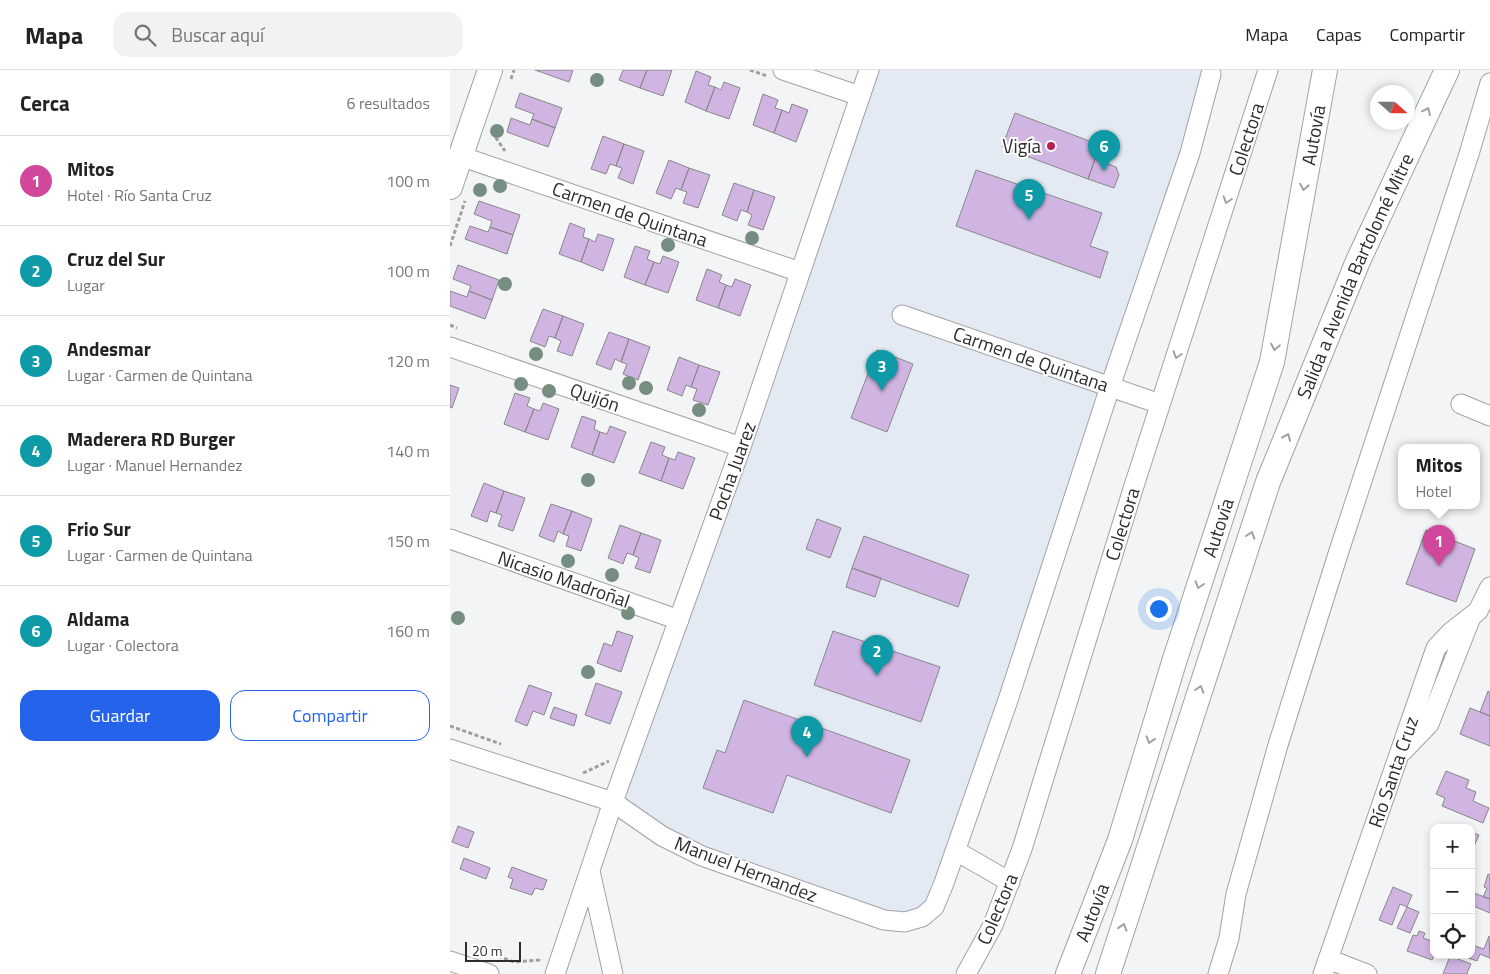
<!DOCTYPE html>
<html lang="es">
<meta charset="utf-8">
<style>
:root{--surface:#fff;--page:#f2f2f2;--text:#222;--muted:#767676;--line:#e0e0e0;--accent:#2563eb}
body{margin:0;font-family:"Titillium Web",sans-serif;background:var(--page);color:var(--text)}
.controls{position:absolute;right:15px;bottom:15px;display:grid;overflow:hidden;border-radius:10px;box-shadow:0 2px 8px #0003}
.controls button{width:45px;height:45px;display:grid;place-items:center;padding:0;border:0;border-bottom:1px solid var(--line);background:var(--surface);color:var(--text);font:25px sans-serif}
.compass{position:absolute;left:920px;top:15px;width:45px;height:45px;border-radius:50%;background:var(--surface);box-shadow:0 2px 8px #0003;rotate:111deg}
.scale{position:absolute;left:15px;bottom:12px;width:56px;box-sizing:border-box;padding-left:5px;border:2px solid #2d2d2e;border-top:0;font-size:14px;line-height:18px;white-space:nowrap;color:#2d2d2e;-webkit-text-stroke:4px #fff;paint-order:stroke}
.you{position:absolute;left:708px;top:538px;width:18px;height:18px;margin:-12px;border:4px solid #fff;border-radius:50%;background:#1a73e8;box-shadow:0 0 0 8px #1a73e833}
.badge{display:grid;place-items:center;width:32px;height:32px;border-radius:50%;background:var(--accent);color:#fff;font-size:16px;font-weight:700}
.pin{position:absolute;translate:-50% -41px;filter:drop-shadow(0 1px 2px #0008)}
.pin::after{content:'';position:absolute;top:26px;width:18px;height:15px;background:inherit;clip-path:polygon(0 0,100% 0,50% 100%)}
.popup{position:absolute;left:948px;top:374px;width:82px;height:65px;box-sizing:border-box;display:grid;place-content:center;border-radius:10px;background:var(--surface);filter:drop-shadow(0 1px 4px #0005);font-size:16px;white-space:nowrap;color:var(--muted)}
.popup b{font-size:19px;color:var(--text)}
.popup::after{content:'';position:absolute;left:50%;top:100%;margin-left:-10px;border:10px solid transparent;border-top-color:var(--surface)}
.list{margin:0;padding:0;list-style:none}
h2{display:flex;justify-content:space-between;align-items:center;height:65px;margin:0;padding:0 20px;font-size:21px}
h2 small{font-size:16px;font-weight:400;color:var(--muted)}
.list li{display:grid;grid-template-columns:32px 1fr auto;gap:15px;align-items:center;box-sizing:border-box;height:90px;padding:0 20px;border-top:1px solid var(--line)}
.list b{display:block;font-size:19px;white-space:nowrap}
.list p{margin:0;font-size:16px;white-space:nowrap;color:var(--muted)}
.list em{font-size:16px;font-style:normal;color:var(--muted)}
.actions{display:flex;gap:10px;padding:15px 20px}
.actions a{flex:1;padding:11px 0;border:1px solid var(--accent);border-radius:15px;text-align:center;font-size:18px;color:var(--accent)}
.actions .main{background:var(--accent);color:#fff}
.icon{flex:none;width:28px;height:28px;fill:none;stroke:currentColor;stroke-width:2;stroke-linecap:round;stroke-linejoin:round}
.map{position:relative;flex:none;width:1040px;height:904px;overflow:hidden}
header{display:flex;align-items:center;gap:30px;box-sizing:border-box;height:70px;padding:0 25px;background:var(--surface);border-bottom:1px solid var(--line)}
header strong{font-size:24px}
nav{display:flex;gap:28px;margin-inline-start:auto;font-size:18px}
.search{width:350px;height:45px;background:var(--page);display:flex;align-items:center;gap:12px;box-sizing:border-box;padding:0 18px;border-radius:15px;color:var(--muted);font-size:19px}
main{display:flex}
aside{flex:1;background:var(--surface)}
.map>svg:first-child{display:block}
.built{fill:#e4eaf3}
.building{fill:#d0b5e3;stroke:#888789}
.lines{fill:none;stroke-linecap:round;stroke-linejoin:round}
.minor-casing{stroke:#a1a2a4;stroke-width:21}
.tertiary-casing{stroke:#a1a2a4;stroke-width:26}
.path{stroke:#9e9fa0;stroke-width:3;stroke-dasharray:4 2.5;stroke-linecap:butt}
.minor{stroke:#fff;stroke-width:19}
.tertiary{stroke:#fff;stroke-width:24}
.tree{fill:#768d81}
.oneway{stroke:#a0a0a1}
.poi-dot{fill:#b32250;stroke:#fff;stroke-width:2}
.labels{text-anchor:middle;stroke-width:4;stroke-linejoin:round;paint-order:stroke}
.street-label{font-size:19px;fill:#2d2d2e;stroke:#fff}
.poi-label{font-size:19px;fill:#2d2d2e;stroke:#fff;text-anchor:end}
</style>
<header>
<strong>Mapa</strong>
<div class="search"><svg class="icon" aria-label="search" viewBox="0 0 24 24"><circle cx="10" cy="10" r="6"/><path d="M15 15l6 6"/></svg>Buscar aquí</div>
<nav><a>Mapa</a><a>Capas</a><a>Compartir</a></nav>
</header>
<main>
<aside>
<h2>Cerca<small>6 resultados</small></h2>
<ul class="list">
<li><span class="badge" style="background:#d1479c">1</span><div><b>Mitos</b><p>Hotel · Río Santa Cruz</p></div><em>100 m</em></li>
<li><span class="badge" style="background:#0f9aa8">2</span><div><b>Cruz del Sur</b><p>Lugar</p></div><em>100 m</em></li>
<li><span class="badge" style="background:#0f9aa8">3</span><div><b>Andesmar</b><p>Lugar · Carmen de Quintana</p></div><em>120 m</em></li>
<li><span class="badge" style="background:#0f9aa8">4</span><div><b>Maderera RD Burger</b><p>Lugar · Manuel Hernandez</p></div><em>140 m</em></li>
<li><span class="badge" style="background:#0f9aa8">5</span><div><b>Frio Sur</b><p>Lugar · Carmen de Quintana</p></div><em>150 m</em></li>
<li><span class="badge" style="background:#0f9aa8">6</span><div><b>Aldama</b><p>Lugar · Colectora</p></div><em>160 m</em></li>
</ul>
<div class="actions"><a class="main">Guardar</a><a>Compartir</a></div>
</aside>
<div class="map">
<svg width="1040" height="904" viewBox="0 0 1040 904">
<rect width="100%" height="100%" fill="#f3f4f6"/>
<path class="built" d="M419,0H762L484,837L455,852L252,786L163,732Z"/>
<path class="building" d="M85,0H123L119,12Z
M173,0H197L190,18L169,10Z
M197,0H222L213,26L190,18Z
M246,1L261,7L258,15L265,17L256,41L235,32Z
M274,12L290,18L279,49L256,41L265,17L271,20Z
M70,23L112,38L105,58L82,49L84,44L65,37Z
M313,24L328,30L325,38L332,40L324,63L303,55Z
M342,34L358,40L346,72L324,63L332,40L339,43Z
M565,43L650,75L638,109L552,77Z
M61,48L80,55L82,49L105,58L98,77L57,62Z
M153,66L174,74L166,96L160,94L156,104L141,99Z
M174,74L194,81L183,114L168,108L172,98L166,96Z
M645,89L666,97L669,105L664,118L638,109Z
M219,90L239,98L231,120L226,118L221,129L206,123Z
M239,98L260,105L248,138L233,133L237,122L231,120Z
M526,100L652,143L640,176L658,182L650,208L506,156Z
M284,113L304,120L297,142L291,140L287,151L272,145Z
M304,120L325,127L313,160L298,155L302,145L297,142Z
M29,131L70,145L63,165L40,157L42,151L24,144Z
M120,153L135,159L133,167L139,169L131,192L109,184Z
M20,156L38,162L40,157L63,165L57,184L15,169Z
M148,164L164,169L153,201L131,192L139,169L145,172Z
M185,176L200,181L197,189L204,192L195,215L174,207Z
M213,186L229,192L218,223L195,215L204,192L210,194Z
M8,195L49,210L42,230L19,221L21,216L3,209Z
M257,199L272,205L269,212L276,215L268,238L246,230Z
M285,209L301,215L290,246L268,238L276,215L282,217Z
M0,221L17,227L19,221L42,230L35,249L0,236Z
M93,239L113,246L105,268L99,266L95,277L80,271Z
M113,246L134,254L122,286L107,281L111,271L105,268Z
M159,262L179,269L171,292L165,289L161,300L146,294Z
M179,269L200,277L188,310L173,304L177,294L171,292Z
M427,280L463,294L437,362L401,348Z
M229,287L249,295L241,317L236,315L232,326L217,320Z
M249,295L270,302L258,335L243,330L247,319L241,317Z
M0,315L9,318L2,338L0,337Z
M65,323L80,328L77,336L84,339L75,362L54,354Z
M93,333L109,339L98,370L75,362L84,339L90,341Z
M132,346L146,351L144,359L150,362L142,385L121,377Z
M160,356L176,362L164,393L142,385L150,362L157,364Z
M201,372L215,377L212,385L219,388L211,411L189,403Z
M228,382L245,388L233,419L211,411L219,388L225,390Z
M34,413L54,421L46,443L40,441L37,452L21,446Z
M54,421L75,428L63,461L48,456L52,445L46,443Z
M101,434L122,441L113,464L108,461L104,472L89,466Z
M122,441L142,449L131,481L116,476L119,466L113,464Z
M367,449L391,458L380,488L356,479Z
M170,455L191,463L183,485L177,483L173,494L158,488Z
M976,460L1025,479L1006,532L956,514Z
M191,463L211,470L200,503L185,498L189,488L183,485Z
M414,466L519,505L508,537L402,498Z
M402,498L431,508L425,527L396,517Z
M167,561L183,566L171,602L147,593L154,573L162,576Z
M383,561L490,597L471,652L364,615Z
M146,613L172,622L160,654L135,645Z
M79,615L102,623L94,645L83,641L77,656L65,651Z
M1038,621L1040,622V646L1030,642Z
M294,630L460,690L441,743L337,705L323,743L253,718L267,680L275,683Z
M104,637L127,645L124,656L100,648Z
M1020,638L1040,646V676L1010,664Z
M996,701L1019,710L1016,718L1026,722L1023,731L1039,738L1033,753L992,736L995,728L986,724Z
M8,756L24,762L18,778L2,772Z
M1021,762L1029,765L1024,776L1021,775Z
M14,788L40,798L36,809L10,799Z
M62,797L97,810L93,820L85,818L82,825L60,818L63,809L58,807Z
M1038,804L1040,805V829L1033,827L1037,818L1034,817Z
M943,817L962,825L957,837L950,834L942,855L929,850Z
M1021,822L1040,829V843L1021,835Z
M957,837L969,842L960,863L947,858Z
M969,861L975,863L973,868L984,872V885L982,890L957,881L963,865L967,866Z
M1039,866L1040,888L1030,884L1027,891L1018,888L1019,885H1021L1022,875L1034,879Z
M1000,886L1021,894L1017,903L1018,904H993Z"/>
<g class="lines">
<defs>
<path id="minor" d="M333,0L410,26
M10,86L350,202
M452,245L710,334
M0,277L291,377
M1011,334L1040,346
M0,469L229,550
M0,679L163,732L212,766L252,786L434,850L455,852L472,847L484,837L494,813L558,630L660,317L740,83L761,4
M953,681L979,654L1021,547
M506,781L560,812
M140,801L163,904
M878,889L917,904
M0,891L39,904
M105,904L163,732L291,377L419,0
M516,904L543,855L572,779L683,419L818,0
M768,904L779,868L786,824L828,675L888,484L1019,84L1040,13
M873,904L986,578L1001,562L1028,541L1040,517"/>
<g id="tertiary">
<path d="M0,117L40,0"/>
<path id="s1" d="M618,904L670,770L724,592L822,292L875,0"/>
<path id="s2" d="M658,904L818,412L908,191L997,0"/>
</g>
</defs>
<use href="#minor" class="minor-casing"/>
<use href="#tertiary" class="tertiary-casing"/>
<path class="path" d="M300,0L317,6
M61,9L64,0
M42,62L55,81
M0,176L15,131
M0,255L7,258
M0,656L51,674
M133,703L159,691
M48,886L64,892L89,890V888"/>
<use href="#minor" class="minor"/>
<use href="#tertiary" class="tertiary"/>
</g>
<g class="tree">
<circle cx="147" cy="10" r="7"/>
<circle cx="47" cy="61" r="7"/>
<circle cx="50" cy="116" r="7"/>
<circle cx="30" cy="120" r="7"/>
<circle cx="302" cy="168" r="7"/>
<circle cx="218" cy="175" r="7"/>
<circle cx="55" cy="214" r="7"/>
<circle cx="86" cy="284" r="7"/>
<circle cx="179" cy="313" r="7"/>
<circle cx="71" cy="314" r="7"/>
<circle cx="196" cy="318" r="7"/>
<circle cx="99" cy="321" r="7"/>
<circle cx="249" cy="340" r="7"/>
<circle cx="138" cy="410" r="7"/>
<circle cx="118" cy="491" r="7"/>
<circle cx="162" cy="505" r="7"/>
<circle cx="178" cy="543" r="7"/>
<circle cx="8" cy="548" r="7"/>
<circle cx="138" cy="602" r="7"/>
</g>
<defs><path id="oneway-chevron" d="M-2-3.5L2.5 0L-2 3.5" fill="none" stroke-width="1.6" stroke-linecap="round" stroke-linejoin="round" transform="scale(1.25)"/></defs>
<g class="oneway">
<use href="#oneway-chevron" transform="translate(977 41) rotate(-65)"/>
<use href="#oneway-chevron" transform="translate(854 117) rotate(100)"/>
<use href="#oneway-chevron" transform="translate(777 130) rotate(108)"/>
<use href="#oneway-chevron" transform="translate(825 277) rotate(101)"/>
<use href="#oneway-chevron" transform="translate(727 285) rotate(108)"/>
<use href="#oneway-chevron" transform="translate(837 367) rotate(-67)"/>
<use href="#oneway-chevron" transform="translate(801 465) rotate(-72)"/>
<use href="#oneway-chevron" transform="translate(749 515) rotate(108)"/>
<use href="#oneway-chevron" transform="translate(750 619) rotate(-72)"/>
<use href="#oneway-chevron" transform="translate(700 670) rotate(107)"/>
<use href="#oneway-chevron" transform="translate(673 857) rotate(-73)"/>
</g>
<circle class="poi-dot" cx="601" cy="76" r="5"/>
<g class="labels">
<g class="street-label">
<text dy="7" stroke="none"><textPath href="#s1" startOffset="876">Autovía</textPath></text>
<text transform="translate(796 69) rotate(-72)" y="7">Colectora</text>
<text transform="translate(180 144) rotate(19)" y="7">Carmen de Quintana</text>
<text dy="7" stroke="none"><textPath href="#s2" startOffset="741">Salida a Avenida Bartolomé Mitre</textPath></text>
<text transform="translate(581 289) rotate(19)" y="7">Carmen de Quintana</text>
<text transform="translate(145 327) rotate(19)" y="7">Quijón</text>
<text transform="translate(282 401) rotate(-70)" y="7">Pocha Juarez</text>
<text transform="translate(672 454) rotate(-73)" y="7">Colectora</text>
<text dy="7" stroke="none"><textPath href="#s1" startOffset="471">Autovía</textPath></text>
<text transform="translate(114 509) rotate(19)" y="7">Nicasio Madroñal</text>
<text transform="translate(943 702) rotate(-71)" y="7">Río Santa Cruz</text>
<text transform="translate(296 799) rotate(21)" y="7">Manuel Hernandez</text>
<text transform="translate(547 839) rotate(-67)" y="7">Colectora</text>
<text dy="7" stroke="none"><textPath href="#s1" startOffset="66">Autovía</textPath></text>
</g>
<g class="poi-label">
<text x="591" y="83">Vigía</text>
</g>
</g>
</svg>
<div class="controls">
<button>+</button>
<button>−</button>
<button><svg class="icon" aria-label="locate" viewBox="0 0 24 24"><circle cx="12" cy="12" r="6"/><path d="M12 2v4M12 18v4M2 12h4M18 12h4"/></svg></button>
</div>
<svg class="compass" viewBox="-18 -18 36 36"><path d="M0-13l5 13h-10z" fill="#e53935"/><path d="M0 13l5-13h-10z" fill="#767676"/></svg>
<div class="scale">20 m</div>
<div class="you"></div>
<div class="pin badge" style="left:989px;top:496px;background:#d1479c">1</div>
<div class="popup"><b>Mitos</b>Hotel</div>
<div class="pin badge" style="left:427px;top:606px;background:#0f9aa8">2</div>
<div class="pin badge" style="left:432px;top:321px;background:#0f9aa8">3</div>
<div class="pin badge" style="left:357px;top:687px;background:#0f9aa8">4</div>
<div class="pin badge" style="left:579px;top:150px;background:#0f9aa8">5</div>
<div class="pin badge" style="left:654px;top:101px;background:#0f9aa8">6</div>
</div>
</main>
